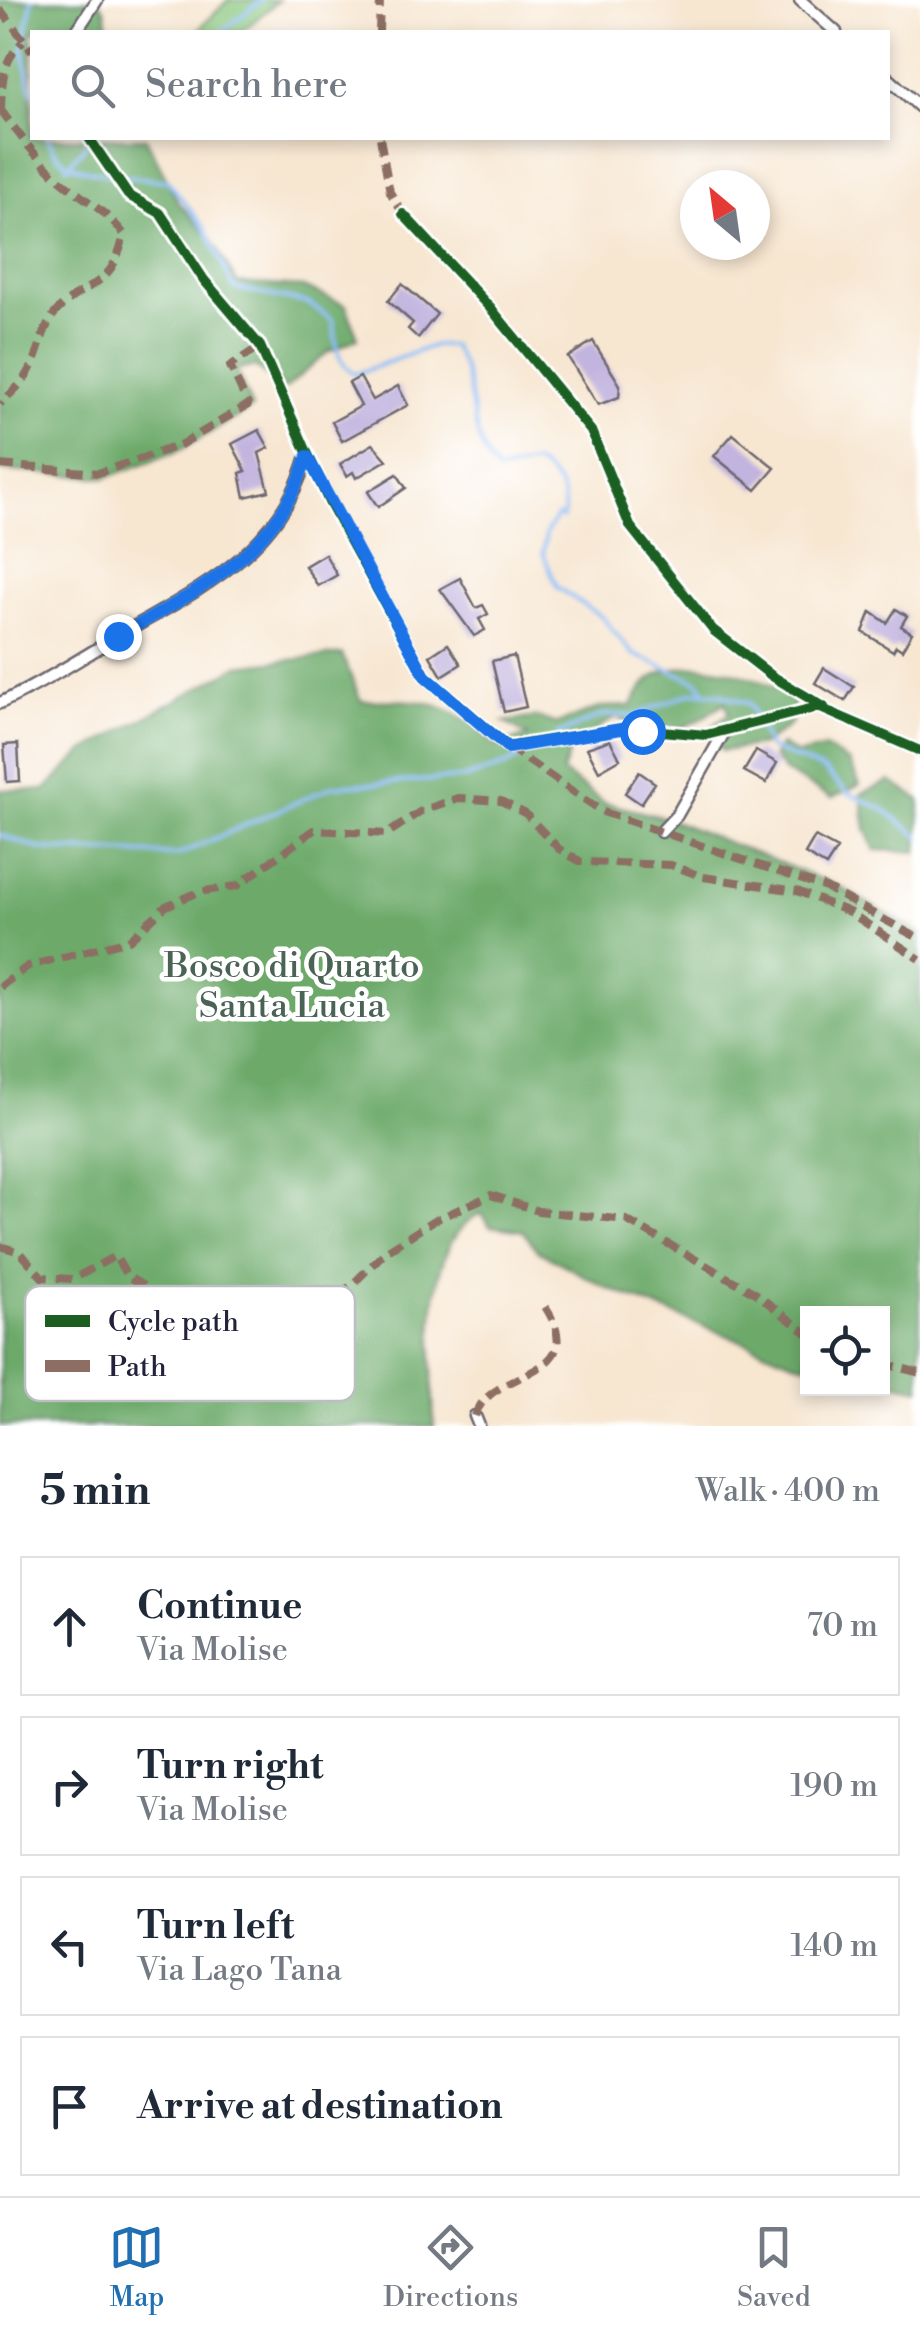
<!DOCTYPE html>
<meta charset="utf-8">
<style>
:root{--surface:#fff;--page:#f6f6f7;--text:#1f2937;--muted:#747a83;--line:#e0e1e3;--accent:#1f6fb2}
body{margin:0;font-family:"Libre Bodoni",serif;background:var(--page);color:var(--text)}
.controls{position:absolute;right:30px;bottom:30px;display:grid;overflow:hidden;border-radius:0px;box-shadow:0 5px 15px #0003}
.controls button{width:90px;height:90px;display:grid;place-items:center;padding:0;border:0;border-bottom:2px solid var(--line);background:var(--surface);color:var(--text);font:50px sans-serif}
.compass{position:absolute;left:680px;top:170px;width:90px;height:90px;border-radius:50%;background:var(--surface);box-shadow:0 5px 15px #0003;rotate:331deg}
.stop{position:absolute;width:30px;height:30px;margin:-22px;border:8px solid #1a73e8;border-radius:50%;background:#fff}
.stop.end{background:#1a73e8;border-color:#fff;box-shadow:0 2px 10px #0008}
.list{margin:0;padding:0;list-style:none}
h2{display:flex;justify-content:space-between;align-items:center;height:130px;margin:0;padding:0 40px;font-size:42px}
h2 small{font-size:32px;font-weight:400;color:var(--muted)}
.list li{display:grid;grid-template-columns:65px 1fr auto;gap:30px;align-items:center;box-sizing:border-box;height:140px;margin:0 20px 20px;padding:0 20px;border:2px solid var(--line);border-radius:0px}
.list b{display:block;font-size:38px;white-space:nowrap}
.list p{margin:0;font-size:32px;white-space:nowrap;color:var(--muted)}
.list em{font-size:32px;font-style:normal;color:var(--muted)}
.icon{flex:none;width:55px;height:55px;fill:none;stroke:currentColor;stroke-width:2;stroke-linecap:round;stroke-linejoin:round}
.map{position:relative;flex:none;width:920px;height:1426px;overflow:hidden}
.search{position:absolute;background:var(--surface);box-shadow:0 5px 15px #0003;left:30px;right:30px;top:30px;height:110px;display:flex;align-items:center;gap:25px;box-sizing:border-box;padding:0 35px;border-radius:0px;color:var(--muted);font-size:38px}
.sheet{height:770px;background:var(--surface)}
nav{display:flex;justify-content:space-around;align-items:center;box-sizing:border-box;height:140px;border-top:2px solid var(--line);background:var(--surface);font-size:28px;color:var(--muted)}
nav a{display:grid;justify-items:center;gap:5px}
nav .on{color:var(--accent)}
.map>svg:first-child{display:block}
.green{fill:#87c57b;stroke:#54745b;stroke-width:2.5}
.forest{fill:#6daa6b;stroke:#486653;stroke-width:2.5}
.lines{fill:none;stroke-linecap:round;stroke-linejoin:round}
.stream{stroke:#88bbf6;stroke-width:4}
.building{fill:#c1b4df}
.street-casing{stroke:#6d676f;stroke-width:15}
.street{stroke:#fff;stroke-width:10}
.quiet{stroke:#8d6e63;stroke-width:8;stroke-dasharray:15 8;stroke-linecap:butt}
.cycleway-casing{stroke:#fff;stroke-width:16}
.cycleway{stroke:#1b5e20;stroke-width:10}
.route{stroke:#1a73e8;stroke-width:12}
.labels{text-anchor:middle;stroke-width:9;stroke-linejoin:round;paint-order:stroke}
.park-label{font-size:35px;fill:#4a6355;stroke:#fff}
.key{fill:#fff;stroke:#bdbdc4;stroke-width:2.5}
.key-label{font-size:28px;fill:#22223b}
</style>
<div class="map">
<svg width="920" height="1426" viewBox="0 0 920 1426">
<rect width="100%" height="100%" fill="#fff"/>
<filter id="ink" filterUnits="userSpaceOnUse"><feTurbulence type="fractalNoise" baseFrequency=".01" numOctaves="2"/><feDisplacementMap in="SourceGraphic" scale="20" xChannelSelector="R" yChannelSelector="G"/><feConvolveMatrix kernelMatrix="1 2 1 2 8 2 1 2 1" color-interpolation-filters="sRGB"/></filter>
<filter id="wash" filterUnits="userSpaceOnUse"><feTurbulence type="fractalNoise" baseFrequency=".0048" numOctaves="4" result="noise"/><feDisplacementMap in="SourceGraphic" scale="40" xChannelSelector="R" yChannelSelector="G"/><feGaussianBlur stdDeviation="2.25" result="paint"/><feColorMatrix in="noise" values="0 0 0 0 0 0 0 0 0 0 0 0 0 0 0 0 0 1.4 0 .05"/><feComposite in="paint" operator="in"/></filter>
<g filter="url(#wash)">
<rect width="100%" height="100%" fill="#f7e6d0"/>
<path class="green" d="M228,0H279L241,32H196Z"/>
<path class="forest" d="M0,0H97L105,10L109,32H32V138H146L178,202L212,240L237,283L303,287L346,305L358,338L328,352L285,389L255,367L236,369L252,408L180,450L105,478L0,470Z
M342,654L361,701C423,699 451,699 495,746L528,736L504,722L537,717L557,724L601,707L631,706C637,696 645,681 655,676C699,653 757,677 796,698L791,724L763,745L722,751L710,729L729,713L725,702C685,732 663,741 616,717L571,747L562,772L605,803L666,818L838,886L920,933V1389L883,1381L882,1314H808L807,1365L794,1362L605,1287L537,1250L523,1231L490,1226L481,1213C419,1241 433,1369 434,1426H0V790H45L83,752L238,666Z
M781,745L797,755L825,748L849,762L860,785L832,798L784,771L773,756Z
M890,781L920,800L918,852L875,850L866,829L861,794Z"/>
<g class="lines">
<path class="stream" d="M32,0L23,49L32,93
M221,32L262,0
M48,138C60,169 80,169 111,175
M67,167L89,141
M120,176L168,181L206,230L234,288L308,303L333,320C337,342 334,363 356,374L435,345L452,346C480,387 464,435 498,472L534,463C557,476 568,493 563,519L557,516L546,533L543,553L557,587L602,617L633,654L698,682L706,693
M557,735L603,715L634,716L693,692L721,694L750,704L769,748L824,770L848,793L883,809L920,837
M0,835L41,849L178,855L333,786L465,778L504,766L540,745"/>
</g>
<g id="blocks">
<path class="building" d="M402,284L437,314L418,338L408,329L413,323L388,301Z
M593,341L620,385L619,397L598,405L568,357Z
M360,377L373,400L398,386L408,405L342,441L332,422L361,406L349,383Z
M259,430L269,448L259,453L269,491L245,497L240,473L246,471L232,444Z
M733,434L775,468L756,490L714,456Z
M373,444L387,460L356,478L353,472L347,476L340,464Z
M397,474L406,488L378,507L368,492Z
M325,554L337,575L318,586L305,566Z
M460,578L476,608L483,605L488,614L479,619L485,630L474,636L440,589Z
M896,609L907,616L901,626L912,633L902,650L896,646L893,651L863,632L871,612L887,623Z
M448,644L461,664L442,676L430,656Z
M514,656L526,707L504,712L492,661Z
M824,668L854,687L845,701L815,683Z
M610,740L620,759L599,771L587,748Z
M18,744L20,781L7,782L4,745Z
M756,751L777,763L766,783L744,771Z
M639,772L655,783L641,804L625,793Z
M815,837L837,849L826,866L805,854Z"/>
</g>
</g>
<g filter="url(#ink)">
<use href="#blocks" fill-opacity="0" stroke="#6d676f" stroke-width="2.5"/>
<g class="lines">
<defs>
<path id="street" d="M800,0L836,32
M76,32L97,0
M888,78L920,107
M89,138L128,195L160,213L204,280L260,346L329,502L425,676L508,747L627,728L706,735L818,707L920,751
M403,214L493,311L591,431L630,526L713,630L772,676L824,707
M0,703C42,684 81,658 120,635C201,588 280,552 307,456
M661,832L677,815L725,731
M475,1416L479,1426"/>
</defs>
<use href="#street" class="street-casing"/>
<use href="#street" class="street"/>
<path class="quiet" d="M0,9L32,51
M379,32L380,0
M0,109C19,134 38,161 63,182C85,200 106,211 124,234C112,292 87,278 56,312C40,331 40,356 27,375C20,386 9,395 0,404
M1,110C2,81 2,62 23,41
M380,138L390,192L403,214
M0,465L98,473L180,445L248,405L230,366L260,346
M508,747L603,812L826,888L920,939
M0,987L28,966L129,940L166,906L199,892L237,886L314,830L387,834L421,811L458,798L501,801L526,814L559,849L581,862L671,865L703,877L797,891L849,912L920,959
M0,1246L20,1252L42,1277L73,1279L115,1256L127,1276L177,1306L210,1341L249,1356L295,1336L321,1306L351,1286L385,1252L433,1221L491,1195L538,1211L626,1220L755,1293L808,1334
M882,1363L920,1373
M475,1416C490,1366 597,1381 542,1302"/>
<defs>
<path id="cycleway" d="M89,138L128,195L160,213L204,280L260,346L329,502L425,676L508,747L627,728L706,735L818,707L920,751
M403,214L493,311L591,431L630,526L713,630L772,676L824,707"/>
</defs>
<use href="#cycleway" class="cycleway-casing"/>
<use href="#cycleway" class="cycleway"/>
</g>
</g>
<g class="lines" filter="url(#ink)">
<path class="route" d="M118,636C199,590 280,552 307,456L425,676L508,748L621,729L642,731"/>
</g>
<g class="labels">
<g class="park-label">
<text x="292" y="977">Bosco di Quarto<tspan x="292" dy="40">Santa Lucia</tspan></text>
</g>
</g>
<rect x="25" y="1286" width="330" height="115" rx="15" class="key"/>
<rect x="45" y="1315" width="45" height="12" fill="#1b5e20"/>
<rect x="45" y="1360" width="45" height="12" fill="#8d6e63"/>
<g class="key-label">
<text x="108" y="1331">Cycle path</text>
<text x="108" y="1376">Path</text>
</g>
</svg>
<div class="controls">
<button><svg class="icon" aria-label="locate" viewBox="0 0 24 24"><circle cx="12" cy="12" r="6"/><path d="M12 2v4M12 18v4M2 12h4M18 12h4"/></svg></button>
</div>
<svg class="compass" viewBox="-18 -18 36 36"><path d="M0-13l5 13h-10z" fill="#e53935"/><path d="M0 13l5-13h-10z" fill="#747a83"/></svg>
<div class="stop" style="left:642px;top:731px"></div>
<div class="stop end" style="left:118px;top:636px"></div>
<div class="search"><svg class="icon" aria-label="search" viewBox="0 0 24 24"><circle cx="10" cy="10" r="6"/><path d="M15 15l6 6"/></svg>Search here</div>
</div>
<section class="sheet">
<h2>5 min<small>Walk · 400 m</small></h2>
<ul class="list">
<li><svg class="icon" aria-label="ahead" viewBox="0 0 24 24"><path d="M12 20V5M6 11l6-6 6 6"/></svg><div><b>Continue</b><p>Via Molise</p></div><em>70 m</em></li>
<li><svg class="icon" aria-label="right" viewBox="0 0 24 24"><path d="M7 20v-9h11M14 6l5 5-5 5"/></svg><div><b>Turn right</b><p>Via Molise</p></div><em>190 m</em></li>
<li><svg class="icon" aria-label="left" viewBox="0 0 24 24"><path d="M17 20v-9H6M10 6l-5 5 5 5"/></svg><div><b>Turn left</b><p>Via Lago Tana</p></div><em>140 m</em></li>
<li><svg class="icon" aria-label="arrive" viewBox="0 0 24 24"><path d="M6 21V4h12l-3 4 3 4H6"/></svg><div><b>Arrive at destination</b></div></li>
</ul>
</section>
<nav>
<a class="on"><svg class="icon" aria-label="map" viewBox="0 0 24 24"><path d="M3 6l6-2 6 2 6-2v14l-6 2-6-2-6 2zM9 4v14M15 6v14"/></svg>Map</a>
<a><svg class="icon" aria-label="directions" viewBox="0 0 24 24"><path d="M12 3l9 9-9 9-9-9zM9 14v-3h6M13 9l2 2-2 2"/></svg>Directions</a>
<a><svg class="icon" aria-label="saved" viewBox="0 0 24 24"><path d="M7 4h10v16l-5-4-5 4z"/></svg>Saved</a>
</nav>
